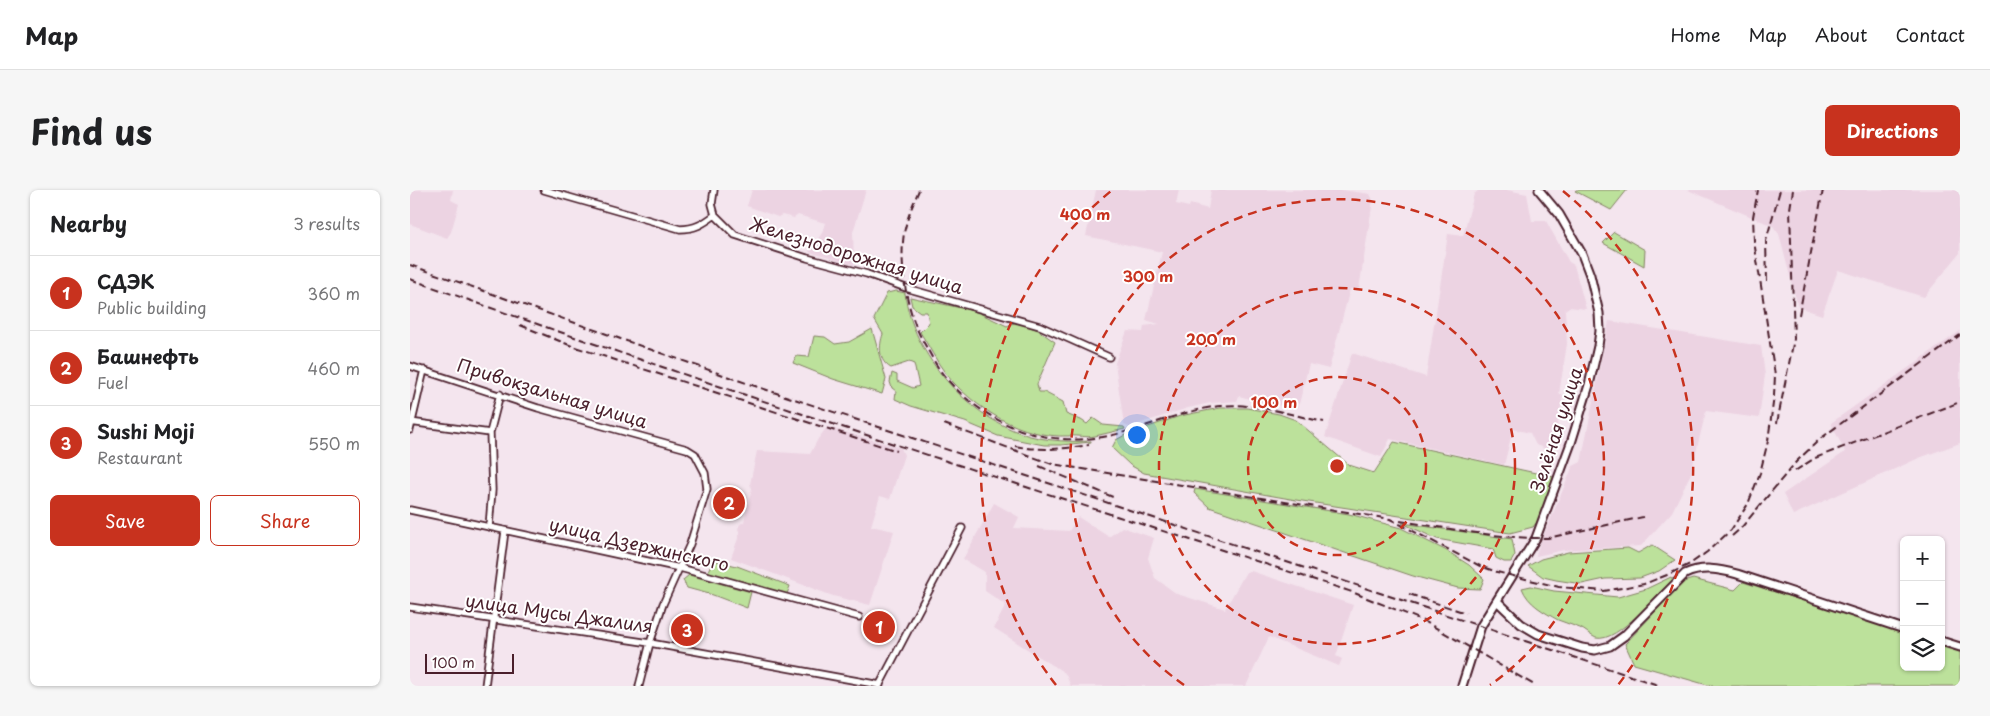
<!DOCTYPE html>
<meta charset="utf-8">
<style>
:root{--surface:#fff;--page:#f6f6f6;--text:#202124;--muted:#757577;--line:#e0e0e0;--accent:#c8321e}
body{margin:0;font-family:"Playpen Sans",sans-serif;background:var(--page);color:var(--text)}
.controls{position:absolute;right:15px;bottom:15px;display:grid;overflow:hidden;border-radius:8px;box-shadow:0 1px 4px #0004}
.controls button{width:45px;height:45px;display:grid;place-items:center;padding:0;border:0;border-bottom:1px solid var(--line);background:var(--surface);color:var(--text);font:25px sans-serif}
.scale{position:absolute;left:15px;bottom:12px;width:89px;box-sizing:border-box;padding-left:5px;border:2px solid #4a1f2b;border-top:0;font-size:14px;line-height:18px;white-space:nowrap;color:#4a1f2b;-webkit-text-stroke:4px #fff;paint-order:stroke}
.you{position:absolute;left:726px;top:244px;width:18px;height:18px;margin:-12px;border:4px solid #fff;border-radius:50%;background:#1a73e8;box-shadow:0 0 0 8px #1a73e833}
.badge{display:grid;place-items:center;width:32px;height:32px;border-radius:50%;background:var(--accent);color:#fff;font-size:16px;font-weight:700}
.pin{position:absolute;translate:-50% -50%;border:2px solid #fff;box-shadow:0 1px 5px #0006}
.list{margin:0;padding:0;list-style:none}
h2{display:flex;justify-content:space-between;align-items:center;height:65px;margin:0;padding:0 20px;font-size:21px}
h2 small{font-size:16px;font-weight:400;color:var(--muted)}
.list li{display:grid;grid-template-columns:32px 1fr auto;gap:15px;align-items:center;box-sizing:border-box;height:75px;padding:0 20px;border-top:1px solid var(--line)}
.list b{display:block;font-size:19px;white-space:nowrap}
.list p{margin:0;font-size:16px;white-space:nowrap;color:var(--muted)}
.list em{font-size:16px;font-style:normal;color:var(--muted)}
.actions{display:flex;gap:10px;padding:15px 20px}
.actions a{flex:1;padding:11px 0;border:1px solid var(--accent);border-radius:8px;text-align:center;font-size:18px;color:var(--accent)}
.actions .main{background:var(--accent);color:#fff}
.icon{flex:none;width:28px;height:28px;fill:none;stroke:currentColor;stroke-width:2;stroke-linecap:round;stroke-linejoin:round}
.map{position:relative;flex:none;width:1550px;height:496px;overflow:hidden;border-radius:8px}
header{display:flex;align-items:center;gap:30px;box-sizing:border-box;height:70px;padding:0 25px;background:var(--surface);border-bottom:1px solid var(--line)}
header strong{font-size:24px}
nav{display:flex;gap:28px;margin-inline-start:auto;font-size:18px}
.intro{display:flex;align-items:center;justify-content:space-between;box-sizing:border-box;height:120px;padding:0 30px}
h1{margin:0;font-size:35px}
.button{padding:12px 22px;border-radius:8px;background:var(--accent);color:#fff;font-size:18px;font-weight:700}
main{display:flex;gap:30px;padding:0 30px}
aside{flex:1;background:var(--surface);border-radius:8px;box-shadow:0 1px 4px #0004}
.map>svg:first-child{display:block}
.built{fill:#ecd3e2}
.green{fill:#bce19b;stroke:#838063}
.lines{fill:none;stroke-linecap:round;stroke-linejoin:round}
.minor-casing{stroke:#4a1f2b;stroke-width:9}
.tertiary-casing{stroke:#4a1f2b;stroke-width:11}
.minor{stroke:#fff;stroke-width:5.5}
.tertiary{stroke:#fff;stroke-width:7}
.rail{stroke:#4a1f2b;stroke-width:2;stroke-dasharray:8 4;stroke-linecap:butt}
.ring{fill:none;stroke:#c8321e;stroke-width:2.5;stroke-dasharray:9 6}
.labels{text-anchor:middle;stroke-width:4;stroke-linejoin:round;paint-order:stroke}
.street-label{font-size:18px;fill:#4a1f2b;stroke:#fff}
.centre{fill:#c8321e;stroke:#fff;stroke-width:2.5}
.ring-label{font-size:15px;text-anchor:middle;font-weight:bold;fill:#c8321e;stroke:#fff;stroke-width:4;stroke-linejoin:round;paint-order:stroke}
</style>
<header>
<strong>Map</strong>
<nav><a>Home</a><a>Map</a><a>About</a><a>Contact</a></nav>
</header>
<div class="intro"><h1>Find us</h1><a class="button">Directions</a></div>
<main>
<aside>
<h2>Nearby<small>3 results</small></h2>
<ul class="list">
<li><span class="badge">1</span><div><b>СДЭК</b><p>Public building</p></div><em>360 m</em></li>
<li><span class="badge">2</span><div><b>Башнефть</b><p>Fuel</p></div><em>460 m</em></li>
<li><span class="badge">3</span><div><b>Sushi Moji</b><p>Restaurant</p></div><em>550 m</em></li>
</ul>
<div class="actions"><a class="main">Save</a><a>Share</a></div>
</aside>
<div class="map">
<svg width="1550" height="496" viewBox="0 0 1550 496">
<rect width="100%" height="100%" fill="#f4e5ee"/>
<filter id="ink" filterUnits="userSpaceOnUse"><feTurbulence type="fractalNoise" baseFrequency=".02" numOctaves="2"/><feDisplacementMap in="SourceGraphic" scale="10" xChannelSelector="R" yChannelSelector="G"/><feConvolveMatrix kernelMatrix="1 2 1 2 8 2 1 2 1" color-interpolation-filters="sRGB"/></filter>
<g filter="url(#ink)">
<path class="built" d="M0,0H43L41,10L49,14L41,42L37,48L0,34Z
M342,0H456L443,42L444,75L399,62L412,43L415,33L388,25L384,28L372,25L368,27L337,16Z
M686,0H769L766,14L779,17L780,14L798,19L801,0H932L960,4L963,10L949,99H940L919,179L899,174L888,218L855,213L829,206L827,211L800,213L778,218L719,237L714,235L705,173L717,141L733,142L734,136L749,134L736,130L752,62L676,46Z
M1069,0H1097L1117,4L1122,31H1136L1159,72L1164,75L1176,119L1159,117L1155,120L1157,154L1149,204L1153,205L1145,247L1139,260L1126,255L1120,243L1103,239L1094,275L980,249L971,267L915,247L942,163L1016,187L1038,44L1053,46L1064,4Z
M1278,0H1550V63L1514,107L1428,80L1412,125L1388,117L1369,44L1363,36Z
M1199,131L1351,156L1355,185L1349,228L1296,221L1281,283L1262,322L1231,356L1154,360L1126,366L1127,361L1163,276L1171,272Z
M1550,141V253L1509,268L1383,325L1373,304L1435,262L1421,233Z
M417,237L491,258L494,265L480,309L470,306L461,336L484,341L460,415L423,406L321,368L330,343L328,339L330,334L334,332L342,298L340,294L347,261L400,264L408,249Z
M584,313L609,327L604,338L659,341L668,327L699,347L712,337L744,348L738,368L745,388L767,404L815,419L836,382L841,381L943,415L926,466L932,469L929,476L859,447L836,496H661L655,483L584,438L596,415L575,401V382L553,369Z"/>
<path class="green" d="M1166,0H1217L1201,20L1165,1Z
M1204,42L1235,60L1234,76L1193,53Z
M486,101L495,103C502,165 559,229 620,246C640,251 661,252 681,251V252L651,255H634L588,246L555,232L501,216L485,209L486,201L482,198L480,192L482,183L487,185V191L503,198L509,196L504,174L499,172L481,178C468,171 469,156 473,144L464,129L477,103Z
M500,107L565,121L597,136L606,132L628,140L645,152L627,194L629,202H634L653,212L656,224L671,230L677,234L683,228L693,235L714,237L715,239C705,241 695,244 685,246C676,248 667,245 658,246C612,248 565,219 536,184C526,171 519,156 510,142L519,133L517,122H510L502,116Z
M462,139L476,189L472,204L423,189L383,173L386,166L399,167L404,146L415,147L425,154L439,152Z
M810,218H837L869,224L886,230L939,275L964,283L984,252L1144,287L1130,328L1123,337L1100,343L886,310L734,283L720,275L702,258L706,250L715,245L770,226Z
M785,299L939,324L991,338L1037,361L1059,375L1074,389L1070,399L1048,398L1003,386L799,317L784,303Z
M992,333L1102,349L1105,365L1101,372H1094L1086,368L1083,359L1027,349Z
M1242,355L1265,370L1249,381L1230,388L1195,389L1172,394L1146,390L1133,387L1118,376L1131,369L1158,362L1218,358L1228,363Z
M306,371L327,376L380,396L377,404L306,386L298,381L302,372Z
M279,385L341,402L337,418L303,405L277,398L273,390Z
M1261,387L1263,390C1246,403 1209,453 1186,448C1181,446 1175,440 1170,438C1163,435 1155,433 1148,430C1134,422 1118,414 1112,398L1121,396L1144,401L1208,407L1236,399Z
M1283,389L1325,400L1333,392L1494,442V477H1531V454L1550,459V496H1301L1224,474L1215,454L1273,392Z"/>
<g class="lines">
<defs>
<path id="minor" d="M134,0L270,39C285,39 293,34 305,25
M304,0L302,14L305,25
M305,25L325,45L397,68L457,84L496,98L630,136L699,167
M0,176L128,218L277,259L285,264L295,283L297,299L280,354L253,414L240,453L229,496
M0,232L80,243
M0,240L14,180
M0,320L270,378L449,427
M79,337L82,300L80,243L90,204
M0,417L240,453L470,495
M75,496L95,341
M469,496L552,338"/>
<path id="tertiary" d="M1087,411L1111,434L1128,444L1172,458L1185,460L1200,456L1214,446L1275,384C1292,376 1309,379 1327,384L1494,439
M1531,451L1550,457
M1052,496L1071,436L1126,348L1161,253L1179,195L1188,156L1190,141L1189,123L1180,85L1172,64L1149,24L1129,0"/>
</defs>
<use href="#minor" class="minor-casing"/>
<use href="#tertiary" class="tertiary-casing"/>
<use href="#minor" class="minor"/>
<use href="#tertiary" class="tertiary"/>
<path class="rail" d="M509,0C503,14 497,28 494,43C489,77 497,124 514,153C520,163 525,174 532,183C568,229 627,256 685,248C728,243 766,221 810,216C844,212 881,225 914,232
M0,75L339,194L1251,496
M0,89C311,201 627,300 942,402L1014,431L1126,496
M1357,91L1356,51L1370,0
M1389,125L1413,0
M110,135L162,156L487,261
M1367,233L1384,149L1380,19L1383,0
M534,234L642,274L980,329L1070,376L1087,382L1149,397L1194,401L1234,394L1257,385L1280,374L1297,362L1321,340L1338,314L1350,283L1358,251L1364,206L1365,185L1344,51L1343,27L1348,0
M605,256C630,261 654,259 679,255
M629,276L705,308
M1385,281L1405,268L1550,212
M990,331C1039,338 1088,349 1138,348L1233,327
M1322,346L1332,337L1386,272L1410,249L1550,145
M999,404L1056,423"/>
</g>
</g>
<g class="ring">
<circle cx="927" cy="276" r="89"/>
<circle cx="927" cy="276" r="178"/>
<path d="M774 495A267 267 0 1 1 1080 495"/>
<path d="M646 495A356 356 0 0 1 701 1M1153 1A356 356 0 0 1 1208 495"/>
</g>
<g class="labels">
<g class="street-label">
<text transform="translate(446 66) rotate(17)" y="6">Железнодорожная улица</text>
<text transform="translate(142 204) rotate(17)" y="6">Привокзальная улица</text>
<text transform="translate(1147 240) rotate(-72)" y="6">Зелёная улица</text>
<text transform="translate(229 355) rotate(13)" y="6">улица Дзержинского</text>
<text transform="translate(149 424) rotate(8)" y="6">улица Мусы Джалиля</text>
</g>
</g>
<circle cx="927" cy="276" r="8" class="centre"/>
<g class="ring-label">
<text x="675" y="30">400 m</text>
<text x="738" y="92">300 m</text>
<text x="801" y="155">200 m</text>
<text x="864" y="218">100 m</text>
</g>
</svg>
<div class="controls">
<button>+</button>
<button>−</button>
<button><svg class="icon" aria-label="layers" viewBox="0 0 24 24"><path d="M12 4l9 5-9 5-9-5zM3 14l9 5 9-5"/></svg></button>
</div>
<div class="scale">100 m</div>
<div class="you"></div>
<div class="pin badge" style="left:469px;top:437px">1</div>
<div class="pin badge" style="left:319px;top:313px">2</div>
<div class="pin badge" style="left:277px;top:440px">3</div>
</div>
</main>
